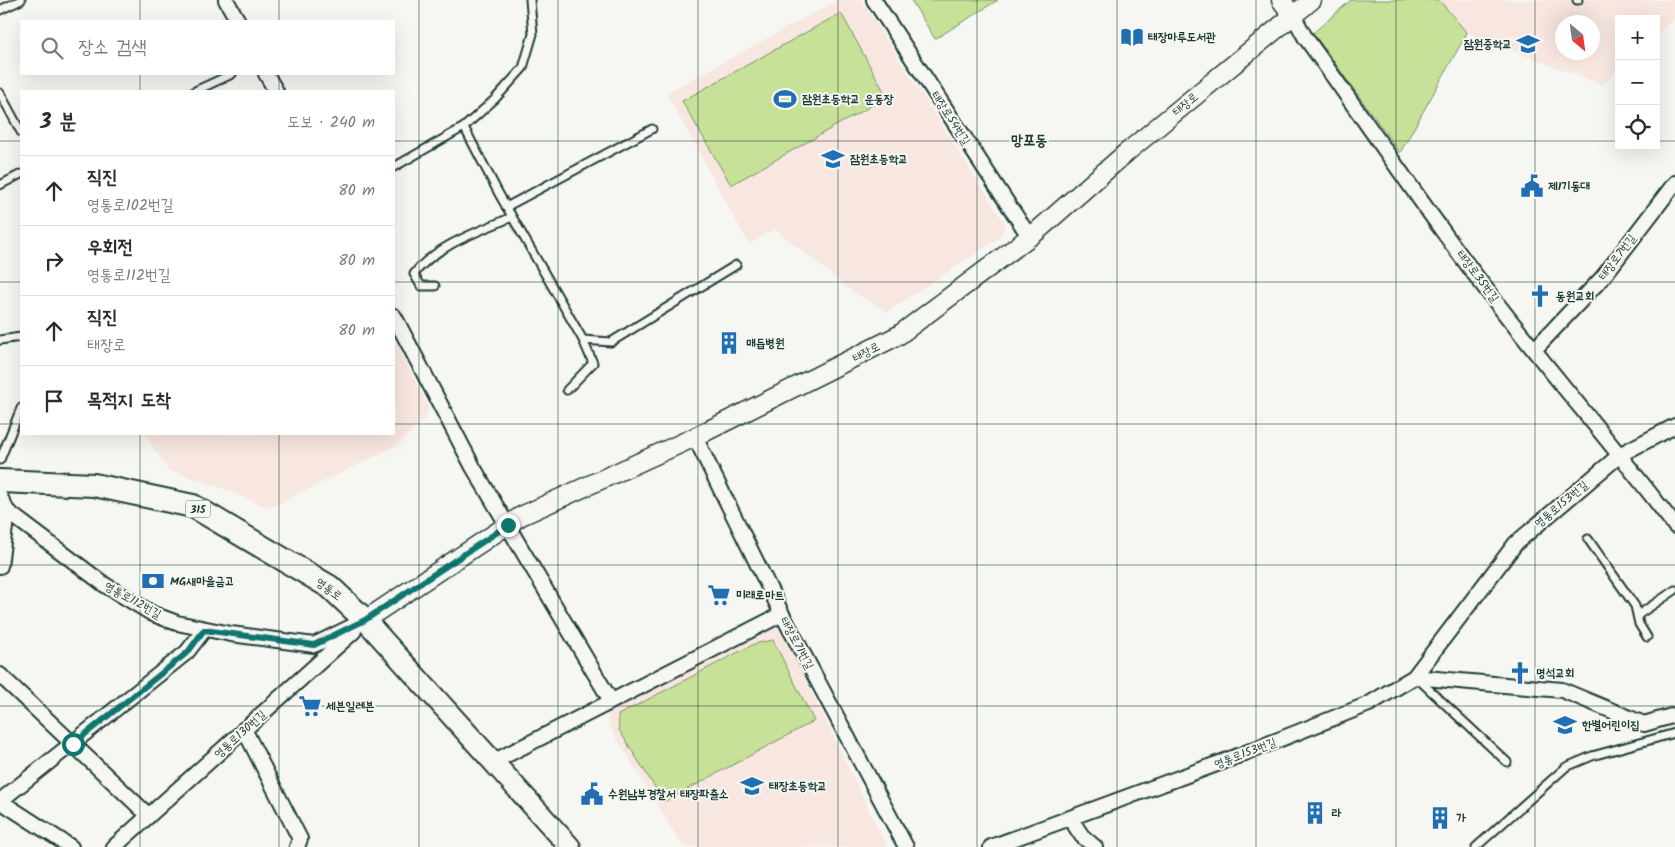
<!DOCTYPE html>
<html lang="ko">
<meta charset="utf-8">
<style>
:root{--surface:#fff;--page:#f2f2f3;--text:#2b2b33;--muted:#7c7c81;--line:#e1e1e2}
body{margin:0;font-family:Kalam,"Poor Story",sans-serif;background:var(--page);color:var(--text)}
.controls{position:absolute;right:15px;top:15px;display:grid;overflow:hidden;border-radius:0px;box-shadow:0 5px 20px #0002}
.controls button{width:45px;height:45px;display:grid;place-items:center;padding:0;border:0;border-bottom:1px solid var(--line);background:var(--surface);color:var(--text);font:25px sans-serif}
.compass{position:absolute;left:1555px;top:15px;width:45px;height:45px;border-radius:50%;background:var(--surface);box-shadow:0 5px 20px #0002;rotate:151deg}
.stop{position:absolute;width:15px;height:15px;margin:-11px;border:4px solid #0f766e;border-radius:50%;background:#fff}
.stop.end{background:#0f766e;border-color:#fff;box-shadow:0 1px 5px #0008}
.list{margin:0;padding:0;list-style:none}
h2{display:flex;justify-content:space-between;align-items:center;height:65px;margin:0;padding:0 20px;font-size:21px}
h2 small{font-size:16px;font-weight:400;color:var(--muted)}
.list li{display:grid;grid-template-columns:32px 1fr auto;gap:15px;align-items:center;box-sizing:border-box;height:70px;padding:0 20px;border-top:1px solid var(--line)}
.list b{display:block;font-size:19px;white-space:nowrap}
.list p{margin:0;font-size:16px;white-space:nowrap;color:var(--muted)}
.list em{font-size:16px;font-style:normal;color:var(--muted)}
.icon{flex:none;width:28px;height:28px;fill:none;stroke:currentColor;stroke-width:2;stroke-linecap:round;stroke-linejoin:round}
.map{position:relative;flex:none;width:1675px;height:847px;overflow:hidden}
.search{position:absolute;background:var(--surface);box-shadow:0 5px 20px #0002;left:20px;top:20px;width:375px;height:55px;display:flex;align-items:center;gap:12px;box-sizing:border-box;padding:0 18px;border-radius:0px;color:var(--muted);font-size:19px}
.panel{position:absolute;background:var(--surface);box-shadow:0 5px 20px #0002;left:20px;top:90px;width:375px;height:345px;border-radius:0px}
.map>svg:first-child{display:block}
.built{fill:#f8e7e1;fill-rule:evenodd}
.green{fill:#c8e198;stroke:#748f66}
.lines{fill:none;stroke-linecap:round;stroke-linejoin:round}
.service-casing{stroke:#1f3d34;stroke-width:11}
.minor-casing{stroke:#1f3d34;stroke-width:18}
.tertiary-casing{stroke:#1f3d34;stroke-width:21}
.secondary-casing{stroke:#1f3d34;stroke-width:24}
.primary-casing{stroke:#1f3d34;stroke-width:26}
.service{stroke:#f6f6f2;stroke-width:7}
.minor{stroke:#f6f6f2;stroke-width:14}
.tertiary{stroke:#f6f6f2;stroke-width:18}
.secondary{stroke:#f6f6f2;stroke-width:20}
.primary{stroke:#f6f6f2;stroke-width:22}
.route{stroke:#0f766e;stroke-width:6}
.grid{fill:none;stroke:#1f3d34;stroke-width:1;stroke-opacity:0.55}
.labels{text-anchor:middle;stroke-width:4;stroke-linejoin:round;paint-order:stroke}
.shield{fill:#f6f6f2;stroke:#60746d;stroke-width:1}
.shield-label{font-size:11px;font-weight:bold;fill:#1f3d34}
.poi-label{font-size:12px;font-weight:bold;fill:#1f3d34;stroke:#f6f6f2;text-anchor:start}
.street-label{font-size:12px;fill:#1f3d34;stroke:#f6f6f2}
.quarter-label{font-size:15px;font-weight:bold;fill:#1f3d34;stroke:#f6f6f2}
</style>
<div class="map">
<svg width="1675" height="847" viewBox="0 0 1675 847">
<rect width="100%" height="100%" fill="#f6f6f2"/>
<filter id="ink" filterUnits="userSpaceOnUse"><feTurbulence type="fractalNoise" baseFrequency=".02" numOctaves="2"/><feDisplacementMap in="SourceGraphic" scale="10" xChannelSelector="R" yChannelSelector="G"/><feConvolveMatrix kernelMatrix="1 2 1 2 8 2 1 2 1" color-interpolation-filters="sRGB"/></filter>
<g filter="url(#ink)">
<path class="built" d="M838,0H861L1006,225L999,238L887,312L853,292L775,229L749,244L666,93Z
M1439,0H1675V18L1656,35V19H1619V69L1602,85L1467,33ZM1562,22H1592V52H1562Z
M394,339L429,408L426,418L398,445L270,508L214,485L168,470L145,434H394Z
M771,625L783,632L887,847H683L609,726L607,712Z"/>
<path class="green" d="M911,0H998L935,39Z
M1351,0H1439L1467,33L1400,153L1313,33Z
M841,13L887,97L731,185L682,101Z
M773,640L814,721L664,802L619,730L618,715L754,644Z"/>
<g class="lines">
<defs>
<path id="service" d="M1577,0H1578
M0,10L21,0
M195,91L232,74
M0,93L21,132
M464,127L499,194L583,340L593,363L567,390
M394,167L464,127L495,99L523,68L533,34L530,0
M0,185L21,174
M506,207L652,129
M435,286H421L414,274C436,245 480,231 512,217
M0,340L21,337
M583,340L611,342L736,265
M0,460L21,408
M1588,539L1635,606L1639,624L1647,637
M1638,615L1675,590
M1418,679L1507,762
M1476,847L1566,767L1592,756L1675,733"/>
<path id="minor" d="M226,0L238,21
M874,0L1029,236
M1294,17L1305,37C1378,138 1447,243 1526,340C1575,402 1627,462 1675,526
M266,74L276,91
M394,316L473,467L611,701
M1534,350L1603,277L1675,183
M695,437L782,614L906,847
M0,497L7,511L0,566
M7,511L105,585L153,614L177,623L231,634L314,645L365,620
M0,675L149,816
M1414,677L1562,690L1644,724L1675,715
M244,729L300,839L297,847
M493,762L782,614
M0,801L187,652L204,630
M0,801L71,847
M1070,818L1082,836L1095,847
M114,847L354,631
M991,847L1225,761L1369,704L1414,677L1516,543L1621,454L1675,426"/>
<path id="tertiary" d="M1281,0L1294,17
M365,620L521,516L695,437L899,335L1036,232L1127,152L1312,0"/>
<path id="secondary" d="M365,620L570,847"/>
<path id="primary" d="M0,481L94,485L193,506L330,587L365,620"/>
</defs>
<use href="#service" class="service-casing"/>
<use href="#minor" class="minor-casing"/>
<use href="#tertiary" class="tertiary-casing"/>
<use href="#secondary" class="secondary-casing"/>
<use href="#primary" class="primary-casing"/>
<use href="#service" class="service"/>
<use href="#minor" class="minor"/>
<use href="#tertiary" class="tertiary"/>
<use href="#secondary" class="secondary"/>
<use href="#primary" class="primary"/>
</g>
</g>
<g class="lines" filter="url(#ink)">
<path class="route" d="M73,744L188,652L204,630L314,645L365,620L508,525"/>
</g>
<path class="grid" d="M140,0V21M279,0V21M419,0V847M558,0V847M698,0V847M838,0V847M977,0V847M1117,0V847M1256,0V847M1396,0V847M1535,0V847M140,74V91M279,74V91M0,141H21M394,141H1619M1656,141H1675M0,282H21M394,282H1675M0,424H21M394,424H1675M140,434V847M279,434V847M0,565H1675M0,706H1675"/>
<defs>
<symbol id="library-bare" viewBox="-9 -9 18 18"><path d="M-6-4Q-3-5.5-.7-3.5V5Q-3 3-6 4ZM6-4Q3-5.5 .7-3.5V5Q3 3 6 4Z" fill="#1f6fb2" stroke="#f6f6f2" stroke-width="2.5" paint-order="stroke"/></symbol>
<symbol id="school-bare" viewBox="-9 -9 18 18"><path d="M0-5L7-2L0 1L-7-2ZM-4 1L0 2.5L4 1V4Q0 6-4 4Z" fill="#1f6fb2" stroke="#f6f6f2" stroke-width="2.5" paint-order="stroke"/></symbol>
<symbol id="stadium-bare" viewBox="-9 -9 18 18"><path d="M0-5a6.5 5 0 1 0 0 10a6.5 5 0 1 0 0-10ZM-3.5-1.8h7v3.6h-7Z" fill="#1f6fb2" stroke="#f6f6f2" stroke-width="2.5" paint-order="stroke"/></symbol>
<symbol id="civic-bare" viewBox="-9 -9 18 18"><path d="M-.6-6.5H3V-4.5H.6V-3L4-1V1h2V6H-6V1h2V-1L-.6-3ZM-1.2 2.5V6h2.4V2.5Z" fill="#1f6fb2" stroke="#f6f6f2" stroke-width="2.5" paint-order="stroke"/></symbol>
<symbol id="church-bare" viewBox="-9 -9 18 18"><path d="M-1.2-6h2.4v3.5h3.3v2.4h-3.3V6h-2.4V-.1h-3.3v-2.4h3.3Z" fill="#1f6fb2" stroke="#f6f6f2" stroke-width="2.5" paint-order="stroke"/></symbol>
<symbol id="building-bare" viewBox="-9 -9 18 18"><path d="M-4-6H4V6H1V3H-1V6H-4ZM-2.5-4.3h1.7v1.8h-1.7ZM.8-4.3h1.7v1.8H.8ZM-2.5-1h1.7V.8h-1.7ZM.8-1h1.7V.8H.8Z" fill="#1f6fb2" stroke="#f6f6f2" stroke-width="2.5" paint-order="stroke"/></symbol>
<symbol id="bank-bare" viewBox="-9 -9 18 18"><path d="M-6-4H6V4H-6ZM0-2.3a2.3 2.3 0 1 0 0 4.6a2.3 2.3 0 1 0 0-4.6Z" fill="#1f6fb2" stroke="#f6f6f2" stroke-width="2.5" paint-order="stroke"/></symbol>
<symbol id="supermarket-bare" viewBox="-9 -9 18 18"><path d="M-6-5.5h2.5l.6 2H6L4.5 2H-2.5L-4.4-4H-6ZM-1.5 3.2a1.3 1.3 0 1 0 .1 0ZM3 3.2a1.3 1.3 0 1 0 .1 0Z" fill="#1f6fb2" stroke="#f6f6f2" stroke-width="2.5" paint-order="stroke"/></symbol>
</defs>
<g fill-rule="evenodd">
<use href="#library-bare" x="1116" y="21" width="32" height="32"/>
<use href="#school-bare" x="1512" y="28" width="32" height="32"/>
<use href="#stadium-bare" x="769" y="83" width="32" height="32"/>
<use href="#school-bare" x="817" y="143" width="32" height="32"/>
<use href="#civic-bare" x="1516" y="170" width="32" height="32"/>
<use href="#church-bare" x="1524" y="280" width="32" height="32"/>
<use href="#building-bare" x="713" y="327" width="32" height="32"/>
<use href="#bank-bare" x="137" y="565" width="32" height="32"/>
<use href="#supermarket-bare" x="703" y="579" width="32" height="32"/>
<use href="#church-bare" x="1504" y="657" width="32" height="32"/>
<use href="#supermarket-bare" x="294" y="690" width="32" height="32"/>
<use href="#school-bare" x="1549" y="709" width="32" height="32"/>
<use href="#school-bare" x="736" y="770" width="32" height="32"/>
<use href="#civic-bare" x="576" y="778" width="32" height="32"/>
<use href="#building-bare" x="1299" y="797" width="32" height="32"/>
<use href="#building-bare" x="1424" y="802" width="32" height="32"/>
</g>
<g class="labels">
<rect class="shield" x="185.5" y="500.5" width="25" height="17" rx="4"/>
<g class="shield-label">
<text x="198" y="513">315</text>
</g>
<g class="poi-label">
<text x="1148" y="41">태장마루도서관</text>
<text x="1512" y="48" text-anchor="end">잠원중학교</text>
<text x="802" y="103">잠원초등학교 운동장</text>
<text x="850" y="163">잠원초등학교</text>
<text x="1548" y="190">제1기동대</text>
<text x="1556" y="300">동원교회</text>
<text x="746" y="347">매듭병원</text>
<text x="170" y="585">MG새마을금고</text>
<text x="736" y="599">미래로마트</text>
<text x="1536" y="677">명석교회</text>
<text x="326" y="710">세븐일레븐</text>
<text x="1582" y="729">한별어린이집</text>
<text x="769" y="790">태장초등학교</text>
<text x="608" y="798">수원남부경찰서 태장파출소</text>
<text x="1332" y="817">라</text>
<text x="1456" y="822">가</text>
</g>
<g class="street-label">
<text transform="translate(1185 104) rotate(-39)" y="4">태장로</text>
<text transform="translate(951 118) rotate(57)" y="4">태장로54번길</text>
<text transform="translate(1617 257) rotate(-53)" y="4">태장로7번길</text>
<text transform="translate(1478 276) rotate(53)" y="4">태장로35번길</text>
<text transform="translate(866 352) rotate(-27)" y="4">태장로</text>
<text transform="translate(1561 504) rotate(-40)" y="4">영통로153번길</text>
<text transform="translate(329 589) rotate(37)" y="4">영통로</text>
<text transform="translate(133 600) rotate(29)" y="4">영통로112번길</text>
<text transform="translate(797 643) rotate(62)" y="4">태장로71번길</text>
<text transform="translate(240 734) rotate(-42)" y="4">영통로130번길</text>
<text transform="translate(1245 753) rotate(-21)" y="4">영통로153번길</text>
</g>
<g class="quarter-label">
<text x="1029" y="145">망포동</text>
</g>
</g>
</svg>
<div class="controls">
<button>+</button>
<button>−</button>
<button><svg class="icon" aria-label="locate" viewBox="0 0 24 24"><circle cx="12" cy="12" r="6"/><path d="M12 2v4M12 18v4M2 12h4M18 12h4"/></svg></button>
</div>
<svg class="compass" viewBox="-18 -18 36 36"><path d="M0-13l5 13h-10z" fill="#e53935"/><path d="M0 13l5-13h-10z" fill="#7c7c81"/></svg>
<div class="stop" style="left:73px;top:744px"></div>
<div class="stop end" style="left:508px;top:525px"></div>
<div class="search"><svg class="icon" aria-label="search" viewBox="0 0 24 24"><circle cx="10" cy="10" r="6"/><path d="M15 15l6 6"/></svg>장소 검색</div>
<section class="panel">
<h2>3 분<small>도보 · 240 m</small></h2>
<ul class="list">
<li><svg class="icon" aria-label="ahead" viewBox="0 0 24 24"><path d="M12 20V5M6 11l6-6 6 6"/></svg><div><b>직진</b><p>영통로102번길</p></div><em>80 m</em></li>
<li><svg class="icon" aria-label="right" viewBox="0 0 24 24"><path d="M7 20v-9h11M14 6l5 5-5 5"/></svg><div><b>우회전</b><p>영통로112번길</p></div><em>80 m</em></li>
<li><svg class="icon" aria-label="ahead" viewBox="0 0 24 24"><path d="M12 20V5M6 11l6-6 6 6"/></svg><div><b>직진</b><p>태장로</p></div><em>80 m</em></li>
<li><svg class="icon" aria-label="arrive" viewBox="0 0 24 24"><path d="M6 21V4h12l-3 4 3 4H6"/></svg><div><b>목적지 도착</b></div></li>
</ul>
</section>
</div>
